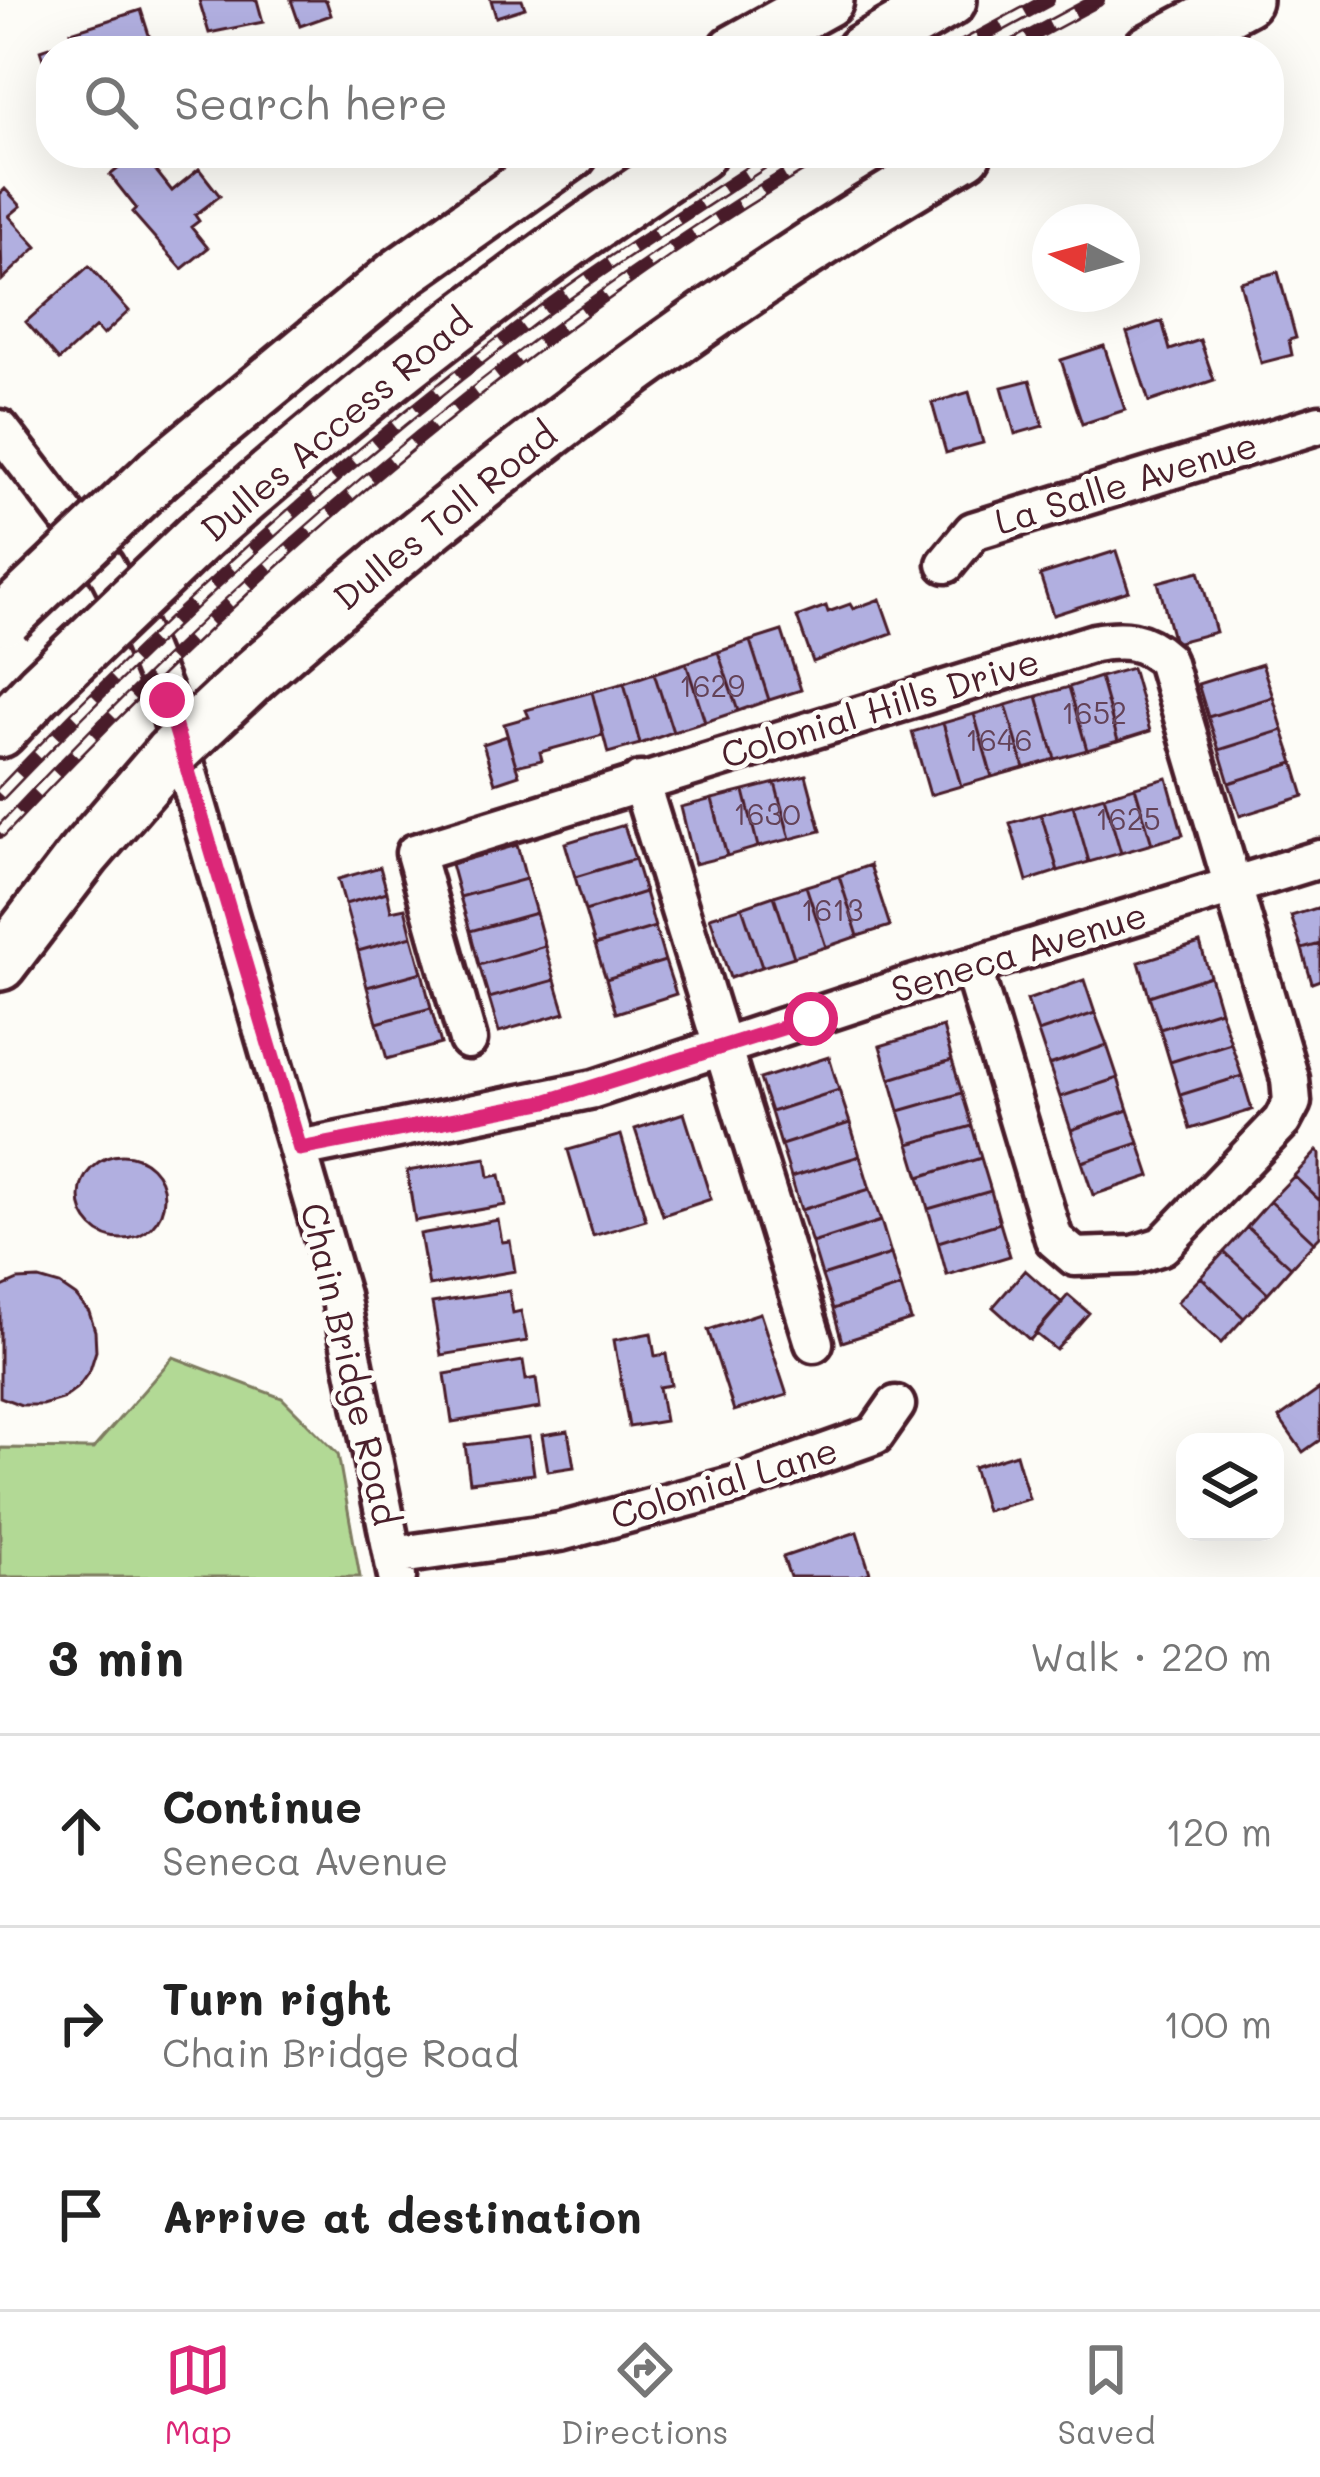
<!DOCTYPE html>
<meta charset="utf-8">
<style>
:root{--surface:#fff;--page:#f6f6f6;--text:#222;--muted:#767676;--line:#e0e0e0;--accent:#db2777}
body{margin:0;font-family:Mali,sans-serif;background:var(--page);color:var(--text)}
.controls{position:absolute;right:36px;bottom:36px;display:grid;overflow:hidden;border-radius:24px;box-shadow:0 12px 48px #0002}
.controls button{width:108px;height:108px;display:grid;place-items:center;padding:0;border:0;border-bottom:3px solid var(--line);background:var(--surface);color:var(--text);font:60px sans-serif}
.compass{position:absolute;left:1032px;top:204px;width:108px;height:108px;border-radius:50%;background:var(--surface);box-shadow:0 12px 48px #0002;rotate:276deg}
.stop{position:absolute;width:36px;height:36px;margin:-27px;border:9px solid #db2777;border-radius:50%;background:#fff}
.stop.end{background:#db2777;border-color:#fff;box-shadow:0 3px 12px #0008}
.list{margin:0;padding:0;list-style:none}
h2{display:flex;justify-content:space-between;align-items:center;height:156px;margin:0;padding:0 48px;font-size:51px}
h2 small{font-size:39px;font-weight:400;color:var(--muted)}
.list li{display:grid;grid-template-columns:78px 1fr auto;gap:36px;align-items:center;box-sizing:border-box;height:192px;padding:0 48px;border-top:3px solid var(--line)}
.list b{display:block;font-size:45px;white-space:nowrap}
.list p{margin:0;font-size:39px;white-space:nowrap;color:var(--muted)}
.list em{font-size:39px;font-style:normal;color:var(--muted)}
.icon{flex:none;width:66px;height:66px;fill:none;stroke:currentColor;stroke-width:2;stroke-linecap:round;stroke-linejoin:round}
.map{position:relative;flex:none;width:1320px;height:1577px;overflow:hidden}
.search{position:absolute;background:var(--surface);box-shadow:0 12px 48px #0002;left:36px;right:36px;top:36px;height:132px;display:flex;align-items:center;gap:30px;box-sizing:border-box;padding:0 42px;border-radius:48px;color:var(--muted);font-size:45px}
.sheet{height:732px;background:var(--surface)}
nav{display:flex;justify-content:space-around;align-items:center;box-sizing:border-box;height:168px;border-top:3px solid var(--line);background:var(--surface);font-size:33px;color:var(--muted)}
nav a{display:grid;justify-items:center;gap:6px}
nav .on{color:var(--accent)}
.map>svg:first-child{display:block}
.green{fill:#b2d995;stroke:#7e7c60;stroke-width:3}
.building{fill:#b1afe0;stroke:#4a1f2b;stroke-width:3}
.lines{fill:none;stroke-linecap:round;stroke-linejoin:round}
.minor-casing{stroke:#4a1f2b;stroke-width:45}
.highway-casing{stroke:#4a1f2b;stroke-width:60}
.minor{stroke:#fdfcf7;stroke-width:36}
.highway{stroke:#fdfcf7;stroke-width:51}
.rail-casing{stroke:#4a1f2b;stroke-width:14}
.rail{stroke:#fdfcf7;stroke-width:9;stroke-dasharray:27;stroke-linecap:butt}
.highway-bridge-casing{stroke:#4a1f2b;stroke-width:60;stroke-linecap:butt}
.highway-bridge{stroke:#fdfcf7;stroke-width:51}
.route{stroke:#db2777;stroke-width:15}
.labels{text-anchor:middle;stroke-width:10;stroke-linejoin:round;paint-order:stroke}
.number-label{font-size:30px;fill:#644358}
.street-label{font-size:36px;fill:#4a1f2b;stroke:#fdfcf7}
</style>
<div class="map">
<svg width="1320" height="1577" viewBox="0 0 1320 1577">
<rect width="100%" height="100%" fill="#fdfcf7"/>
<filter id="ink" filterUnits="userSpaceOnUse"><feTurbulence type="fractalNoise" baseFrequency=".00833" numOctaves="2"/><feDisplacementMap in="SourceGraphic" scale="24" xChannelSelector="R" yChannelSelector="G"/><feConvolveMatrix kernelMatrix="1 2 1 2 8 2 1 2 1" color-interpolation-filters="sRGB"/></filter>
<g filter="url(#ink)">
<path class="green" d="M173,1357L282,1398L338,1454L360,1577H0V1448L93,1449Z"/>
<path class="building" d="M199,0H257L263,22L209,33Z
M291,0H326L331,15L300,26Z
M491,0H522L525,8L496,17Z
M141,10L154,51H51V84L40,50L73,39L71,32Z
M138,153H142L172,191L199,169L220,196L195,215L199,221L191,227L208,248L182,269L132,212L136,208L110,175Z
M5,189L21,206L9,216L37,247L2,280L0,194Z
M89,266L129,311L103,335L96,327L59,360L26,322Z
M1278,272L1296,338L1289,340L1292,355L1261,363L1240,282Z
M1162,321L1170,350L1200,340L1214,380L1149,402L1127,333Z
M1104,346L1125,410L1082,424L1061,360Z
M1030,380L1043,426L1015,434L1002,387Z
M969,392L983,443L946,453L932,403Z
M1116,551L1129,591L1053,615L1040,575Z
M1199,571L1216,632L1174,643L1158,582Z
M880,599L892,633L813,662L797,617L826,606L828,612L850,604L853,609Z
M782,631L801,690L769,700L750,641Z
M750,641L769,700L738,711L718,652Z
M718,652L738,711L705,722L686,663Z
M686,663L705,722L673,732L654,673Z
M1262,664L1273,697L1208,717L1198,684Z
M1132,668L1150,731L1118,741L1100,677Z
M654,673L673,732L640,744L624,683Z
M1100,677L1118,741L1087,750L1069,687Z
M624,683L640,744L608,753L592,692Z
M1069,687L1087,750L1055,759L1037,696Z
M592,692L603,735L540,752L542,760L516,766L504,724L529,717L526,710Z
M1037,696L1055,759L1024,768L1006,705Z
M1273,697L1283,730L1219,750L1208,717Z
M1006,705L1024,768L992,777L974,714Z
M974,714L992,777L961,786L943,723Z
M943,723L961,786L930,795L912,732Z
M1283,730L1294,763L1229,783L1219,750Z
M507,736L519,775L495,783L483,744Z
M1294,763L1304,796L1240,816L1229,783Z
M806,775L821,831L790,839L775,783Z
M1167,778L1183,835L1152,844L1135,787Z
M775,783L790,839L758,847L744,791Z
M1135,787L1152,844L1121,853L1104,796Z
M744,791L758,847L727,856L712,799Z
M1104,796L1121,853L1089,862L1073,805Z
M712,799L727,856L695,864L681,807Z
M1073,805L1089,862L1058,871L1041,814Z
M1041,814L1058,871L1027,881L1010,823Z
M624,825L635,859L575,877L565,843Z
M517,845L526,879L460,897L451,864Z
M635,859L645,892L585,911L575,877Z
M870,865L890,926L858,936L839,876Z
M380,867L387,892L345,904L338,879Z
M839,876L858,936L826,947L806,886Z
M526,879L536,913L470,931L460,897Z
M806,886L826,947L794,957L774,896Z
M387,892L391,911L405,908L412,936L358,951L345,904Z
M645,892L655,927L595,945L585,911Z
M774,896L794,957L762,967L742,907Z
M742,907L762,967L730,978L710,917Z
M1320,907V944L1302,949L1291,916Z
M536,913L545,946L479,965L470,931Z
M655,927L665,961L606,979L595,945Z
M412,936L422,972L367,987L358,951Z
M1200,943L1210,976L1149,996L1139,962Z
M1320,944V980L1312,983L1302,949Z
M545,946L555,980L489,998L479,965Z
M665,961L676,994L616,1013L606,979Z
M422,972L431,1008L377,1023L367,987Z
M1210,976L1220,1010L1160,1029L1149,996Z
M555,980L565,1013L499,1032L489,998Z
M1084,980L1095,1013L1038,1032L1027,1000Z
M431,1008L441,1044L387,1059L377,1023Z
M1220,1010L1231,1043L1170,1062L1160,1029Z
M1095,1013L1107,1045L1049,1065L1038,1032Z
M943,1027L952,1060L890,1079L880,1046Z
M1231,1043L1242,1076L1180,1095L1170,1062Z
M1107,1045L1118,1078L1060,1097L1049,1065Z
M829,1057L839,1090L771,1112L760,1079Z
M952,1060L962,1093L899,1111L890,1079Z
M1242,1076L1252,1110L1190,1129L1180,1095Z
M1118,1078L1128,1110L1071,1130L1060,1097Z
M839,1090L850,1123L781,1145L771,1112Z
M962,1093L972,1126L909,1144L899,1111Z
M1128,1110L1139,1143L1082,1162L1071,1130Z
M684,1113L711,1199L663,1215L635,1129Z
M850,1123L860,1156L791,1177L781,1145Z
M972,1126L981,1158L919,1177L909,1144Z
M621,1135L646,1220L593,1236L568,1150Z
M1139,1143L1150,1176L1093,1195L1082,1162Z
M1317,1151L1320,1154V1201L1294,1176Z
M80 1197a42 42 0 1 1 84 0a42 42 0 1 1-84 0Z
M860,1156L870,1189L801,1210L791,1177Z
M486,1158L489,1177L500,1175L506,1205L415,1221L407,1171Z
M981,1158L991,1191L928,1209L919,1177Z
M1294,1176L1320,1201V1236L1314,1242L1270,1201Z
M870,1189L881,1221L812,1243L801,1210Z
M991,1191L1000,1223L938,1242L928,1209Z
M1270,1201L1314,1242L1291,1267L1247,1227Z
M498,1220L502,1242L510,1241L515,1271L429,1286L420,1234Z
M881,1221L891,1254L822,1276L812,1243Z
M1000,1223L1010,1256L947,1275L938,1242Z
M1247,1227L1291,1267L1268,1293L1224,1252Z
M1224,1252L1268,1293L1244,1318L1201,1277Z
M891,1254L901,1287L833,1309L822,1276Z
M1025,1270L1062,1303L1030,1340L993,1307Z
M1201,1277L1244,1318L1221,1343L1177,1302Z
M39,1279L60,1285L76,1296L89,1312L95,1331L96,1351L90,1370L78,1387L62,1399L42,1405H21L0,1397V1288L18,1280Z
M901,1287L911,1320L842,1342L833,1309Z
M509,1291L513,1313L521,1311L527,1341L441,1355L432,1303Z
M1068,1295L1089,1313L1056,1350L1035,1333Z
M760,1313L787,1395L734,1411L708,1330Z
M651,1333L655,1356L666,1354L671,1385L659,1387L665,1421L629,1427L614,1340Z
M523,1361L526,1380L536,1378L540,1408L452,1422L445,1374Z
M1320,1389V1440L1303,1452L1279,1418Z
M568,1431L574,1467L548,1471L542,1435Z
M529,1437L534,1474L470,1482L465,1445Z
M1016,1454L1029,1499L986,1511L973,1467Z
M857,1532L870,1573L856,1577H790L783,1557Z"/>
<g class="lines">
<defs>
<path id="minor" d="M0,429L105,566L139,632L167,701L340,1295L397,1577
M946,564L973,531L1320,424
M640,781L814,1343
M468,1040L415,853L1094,643C1124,638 1143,639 1166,660L1290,1079L1292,1102L1282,1121L1162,1246L1134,1255L1075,1257L1054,1239L972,966
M300,1149L594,1089L901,988L1320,859
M393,1556L560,1532L735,1485L875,1435L896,1405"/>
<path id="highway" d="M735,51L827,0
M862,51L950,0
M1149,51L1245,0
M159,473L400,274L571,153
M199,537C357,398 522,268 699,153
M254,675C476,480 709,301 965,153
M0,731L41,688
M0,964L84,854L171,753"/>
</defs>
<use href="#minor" class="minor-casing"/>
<use href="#highway" class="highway-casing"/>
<use href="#minor" class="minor"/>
<use href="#highway" class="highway"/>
<defs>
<path id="rail" d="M954,51L1048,0
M1003,51L1098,0
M0,794C161,625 335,468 521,327C603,265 692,210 778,153
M0,832C243,573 516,334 823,153"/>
</defs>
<use href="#rail" class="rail-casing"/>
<use href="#rail" class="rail"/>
<defs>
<path id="highway-bridge" d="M6,618L159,473
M41,688L199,537
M171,753L254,675"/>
</defs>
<use href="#highway-bridge" class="highway-bridge-casing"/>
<use href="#highway-bridge" class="highway-bridge"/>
</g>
</g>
<g class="lines" filter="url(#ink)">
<path class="route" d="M167,700L300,1149L548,1101L811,1019"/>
</g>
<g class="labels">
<g class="number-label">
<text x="712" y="697">1629</text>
<text x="1094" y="724">1652</text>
<text x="999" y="751">1646</text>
<text x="767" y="825">1630</text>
<text x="1128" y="830">1625</text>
<text x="832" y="921">1613</text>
</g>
<g class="street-label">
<text transform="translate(336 425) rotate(-40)" y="13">Dulles Access Road</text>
<text transform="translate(1126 483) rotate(-17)" y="13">La Salle Avenue</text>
<text transform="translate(445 516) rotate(-39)" y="13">Dulles Toll Road</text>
<text transform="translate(880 708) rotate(-17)" y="13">Colonial Hills Drive</text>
<text transform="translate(1019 952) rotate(-17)" y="13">Seneca Avenue</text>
<text transform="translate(350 1364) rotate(77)" y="13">Chain Bridge Road</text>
<text transform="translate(724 1483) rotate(-17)" y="13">Colonial Lane</text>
</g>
</g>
</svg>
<div class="controls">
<button><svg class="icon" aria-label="layers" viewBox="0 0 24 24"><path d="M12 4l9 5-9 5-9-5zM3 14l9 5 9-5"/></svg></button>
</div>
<svg class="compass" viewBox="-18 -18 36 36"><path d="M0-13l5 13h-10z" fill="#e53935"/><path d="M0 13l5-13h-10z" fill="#767676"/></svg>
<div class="stop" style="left:811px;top:1019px"></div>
<div class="stop end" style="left:167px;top:700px"></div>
<div class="search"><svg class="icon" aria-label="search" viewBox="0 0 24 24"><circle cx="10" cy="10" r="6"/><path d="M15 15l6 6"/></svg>Search here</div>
</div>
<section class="sheet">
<h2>3 min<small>Walk · 220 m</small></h2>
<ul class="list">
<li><svg class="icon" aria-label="ahead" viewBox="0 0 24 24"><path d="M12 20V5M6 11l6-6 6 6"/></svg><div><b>Continue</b><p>Seneca Avenue</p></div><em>120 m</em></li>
<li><svg class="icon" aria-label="right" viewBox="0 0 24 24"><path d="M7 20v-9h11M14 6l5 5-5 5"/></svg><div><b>Turn right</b><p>Chain Bridge Road</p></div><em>100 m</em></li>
<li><svg class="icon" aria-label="arrive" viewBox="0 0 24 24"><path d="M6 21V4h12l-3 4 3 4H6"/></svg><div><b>Arrive at destination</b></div></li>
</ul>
</section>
<nav>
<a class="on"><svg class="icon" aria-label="map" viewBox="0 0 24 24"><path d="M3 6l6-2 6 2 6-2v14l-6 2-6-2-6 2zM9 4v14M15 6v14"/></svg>Map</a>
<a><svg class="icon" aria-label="directions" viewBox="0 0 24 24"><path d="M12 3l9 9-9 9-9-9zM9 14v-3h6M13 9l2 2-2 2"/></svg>Directions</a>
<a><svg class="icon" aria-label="saved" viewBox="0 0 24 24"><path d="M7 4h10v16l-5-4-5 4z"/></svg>Saved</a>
</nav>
